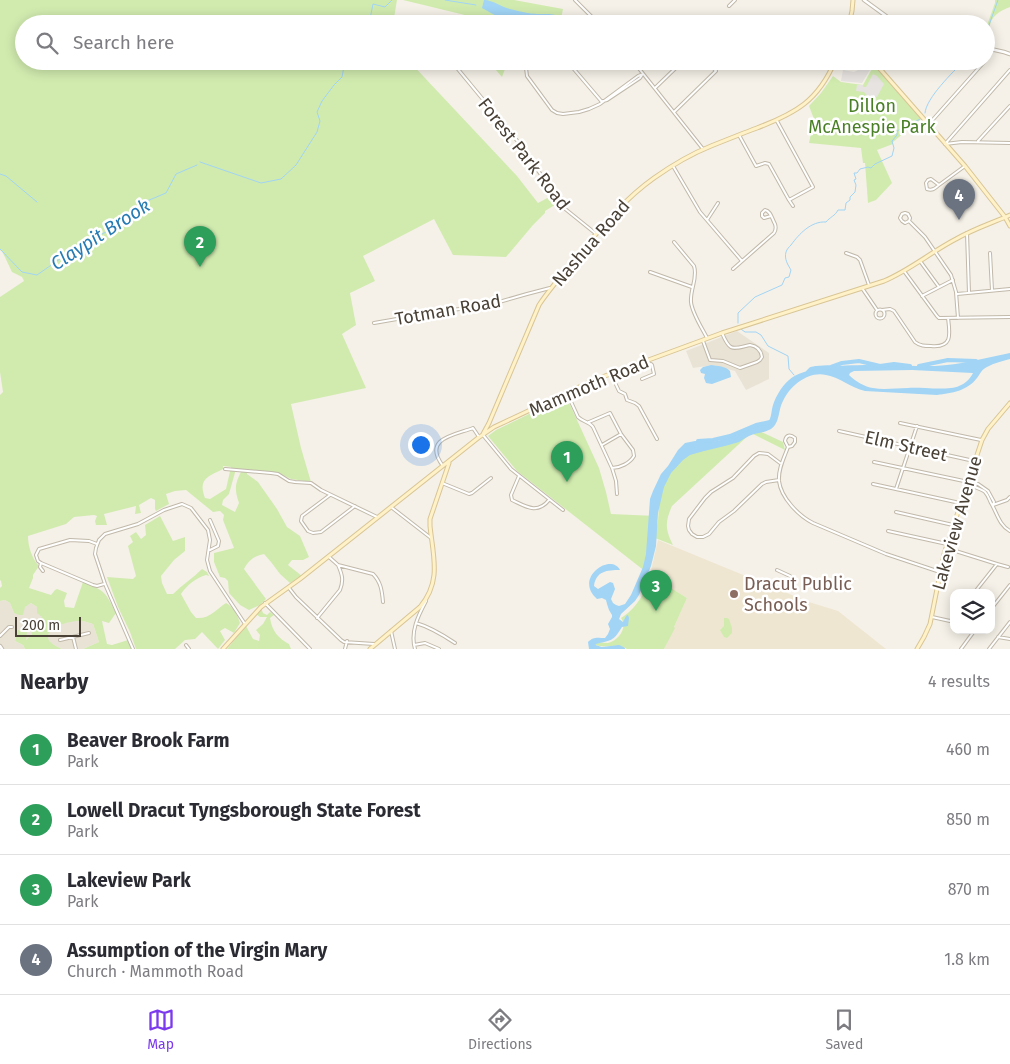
<!DOCTYPE html>
<meta charset="utf-8">
<style>
:root{--surface:#fff;--page:#f2f2f3;--text:#2b2b33;--muted:#7c7c81;--line:#e1e1e2;--accent:#7c3aed}
body{margin:0;font-family:"Fira Sans",sans-serif;background:var(--page);color:var(--text)}
.controls{position:absolute;right:15px;bottom:15px;display:grid;overflow:hidden;border-radius:10px;box-shadow:0 2px 12px #0003}
.controls button{width:45px;height:45px;display:grid;place-items:center;padding:0;border:0;border-bottom:1px solid var(--line);background:var(--surface);color:var(--text);font:25px sans-serif}
.scale{position:absolute;left:15px;bottom:12px;width:66px;box-sizing:border-box;padding-left:5px;border:2px solid #494136;border-top:0;font-size:14px;line-height:18px;white-space:nowrap;color:#494136;-webkit-text-stroke:4px #fff;paint-order:stroke}
.you{position:absolute;left:420px;top:444px;width:18px;height:18px;margin:-12px;border:4px solid #fff;border-radius:50%;background:#1a73e8;box-shadow:0 0 0 8px #1a73e833}
.badge{display:grid;place-items:center;width:32px;height:32px;border-radius:50%;background:var(--accent);color:#fff;font-size:16px;font-weight:700}
.pin{position:absolute;translate:-50% -41px;filter:drop-shadow(0 1px 2px #0008)}
.pin::after{content:'';position:absolute;top:26px;width:18px;height:15px;background:inherit;clip-path:polygon(0 0,100% 0,50% 100%)}
.list{margin:0;padding:0;list-style:none}
h2{display:flex;justify-content:space-between;align-items:center;height:65px;margin:0;padding:0 20px;font-size:21px}
h2 small{font-size:16px;font-weight:400;color:var(--muted)}
.list li{display:grid;grid-template-columns:32px 1fr auto;gap:15px;align-items:center;box-sizing:border-box;height:70px;padding:0 20px;border-top:1px solid var(--line)}
.list b{display:block;font-size:19px;white-space:nowrap}
.list p{margin:0;font-size:16px;white-space:nowrap;color:var(--muted)}
.list em{font-size:16px;font-style:normal;color:var(--muted)}
.icon{flex:none;width:28px;height:28px;fill:none;stroke:currentColor;stroke-width:2;stroke-linecap:round;stroke-linejoin:round}
.map{position:relative;flex:none;width:1010px;height:649px;overflow:hidden}
.search{position:absolute;background:var(--surface);box-shadow:0 2px 12px #0003;left:15px;right:15px;top:15px;height:55px;display:flex;align-items:center;gap:12px;box-sizing:border-box;padding:0 18px;border-radius:28px;color:var(--muted);font-size:19px}
.sheet{height:345px;background:var(--surface)}
nav{display:flex;justify-content:space-around;align-items:center;box-sizing:border-box;height:70px;border-top:1px solid var(--line);background:var(--surface);font-size:14px;color:var(--muted)}
nav a{display:grid;justify-items:center;gap:2px}
nav .on{color:var(--accent)}
.map>svg:first-child{display:block}
.residential{fill:#e9e3d6}
.education{fill:#efe6d1}
.green{fill:#d1ebaf;fill-rule:evenodd}
.parking{fill:#e6e3e0}
.water{fill:#a1d4f5;fill-rule:evenodd}
.lines{fill:none;stroke-linecap:round;stroke-linejoin:round}
.stream{stroke:#a1d4f5;stroke-width:1}
.river{stroke:#a1d4f5;stroke-width:4}
.minor-casing{stroke:#c1b9aa;stroke-width:4}
.tertiary-casing{stroke:#c1b9aa;stroke-width:4.5}
.secondary-casing{stroke:#d8c595;stroke-width:5}
.minor{stroke:#fff;stroke-width:2}
.tertiary{stroke:#fff;stroke-width:2.5}
.secondary{stroke:#fff1c8;stroke-width:3}
.education-dot{fill:#8d6e63;stroke:#fff;stroke-width:2}
.labels{text-anchor:middle;stroke-width:5;stroke-linejoin:round;paint-order:stroke}
.park-label{font-size:18px;fill:#497f25;stroke:#fff}
.street-label{font-size:18px;fill:#494136;stroke:#fff}
.education-label{font-size:18px;fill:#785e54;stroke:#fff;text-anchor:start}
.water-label{font-size:19px;font-style:italic;fill:#277bb3;stroke:#fff}
</style>
<div class="map">
<svg width="1010" height="649" viewBox="0 0 1010 649">
<rect width="100%" height="100%" fill="#f5f1e8"/>
<path class="residential" d="M737,331L769,353V379L746,390L735,371L713,365L693,368L686,351Z
M5,600L10,603L14,613L31,603L37,607L42,617L32,634L25,641L18,630L15,641L23,645L25,649H0V601Z
M71,621H83L93,624L99,642L83,649H62L52,644L48,639L47,636L49,632L60,625Z"/>
<path class="education" d="M658,540L809,602L838,611L886,649H664L687,598L650,575Z"/>
<path class="green" d="M0,0H397L393,24H24V61H409L517,176L538,203L553,195L558,203L545,211V213L533,225L506,257L453,255L434,219L363,256L375,281L350,293L356,325L342,334L366,388L291,404L301,448L311,482L291,479L283,475L271,472L247,471V474L258,482L277,509L287,527L300,536L309,557L303,560H292L288,565L302,576L290,583L280,574L271,562L264,554C254,556 249,560 244,569L266,599L260,605L249,610L240,605L229,593L228,581L225,578L220,577L214,562V553L234,548L223,520L224,515L220,511L213,512L186,490L175,491L166,494L169,504L156,511L155,509V500L151,498L139,505L141,513L135,514L136,506L104,514L107,525H96L95,521L97,516L94,515L74,517L66,524L28,536C28,546 32,559 39,566L33,575V578L29,588L51,595L55,590L57,589L67,593L64,601L65,607L74,608L83,582C106,591 105,592 116,613L109,623L102,621L107,644L112,645L128,640L132,649H83L99,642L93,624C89,623 85,621 81,621C64,620 28,635 62,649H25L23,645L15,641L18,630H23L27,632L26,640L32,634L30,626L42,617L37,613V607L31,603L25,607L23,615H19L14,613L10,603L5,600L0,601V588L2,586L1,581L0,580V395L3,392L0,372V297L24,281L22,277L12,272L2,251L0,250ZM223,466L231,467L226,489L210,499L205,498C198,479 207,477 223,469ZM236,469L242,470C235,483 234,489 239,503L235,512L222,505L223,500L229,494Z
M403,0H514L563,9L560,24H474L473,17Z
M995,0H1010V7C999,11 988,18 990,31C990,36 992,38 990,44H986V28L995,3Z
M488,61H508L502,77Z
M874,65L921,119L893,142V144L877,150L892,183L876,200L868,203L865,163H863L861,148L809,143L814,119L809,106L821,93L833,76L841,82L863,85Z
M566,396L599,468L606,492L611,514L656,516L646,572L517,471L488,436L496,430Z
M753,428L783,442L785,450L751,433L672,506C665,522 665,529 673,545L655,538L658,521L660,491L670,470L689,447L719,443Z
M160,516L173,541L185,537V551L174,560L161,576L162,583L167,594H173C182,585 193,578 202,569L207,572L209,576L206,575C196,578 187,585 181,594L191,612L196,618C210,619 215,610 226,603C233,606 238,616 240,623L234,633L225,628L220,631L225,640L218,649L202,632L195,639L185,640L175,649H136L130,632L118,607L107,577L133,579L136,576L128,546L133,542L130,536L136,532L141,539L146,535L145,525Z
M650,575L687,598L674,627L675,628L664,649H627C618,642 606,649 596,645V643C600,642 604,643 608,643C619,640 628,627 621,618C631,612 640,601 645,590C647,585 647,580 650,575Z
M261,608L263,613L267,615L270,612L274,615L270,618C272,631 278,638 289,644L291,649H227L246,626L253,639L259,641L260,635L256,630L263,624L267,617H260L256,614Z
M724,618H727L729,619L732,628V633L727,638L724,637L720,630L724,626Z"/>
<path class="parking" d="M868,65L871,68L862,83L841,81L843,70L854,72Z
M873,74L877,76L884,84L877,97L875,96L871,100L864,92L856,91L857,85H863V87H866Z"/>
<path class="water" d="M484,0C493,0 501,7 510,9C519,11 529,14 538,14C546,14 553,13 561,17C560,21 558,22 555,24H517L500,18L482,8Z
M1010,353V359C1003,361 994,363 987,367C982,369 980,374 977,378C967,391 952,393 937,395L865,391C851,388 840,377 826,375C808,371 790,386 783,401C778,410 780,423 771,429C764,433 756,433 749,436C745,438 742,440 739,442C723,447 706,450 690,455L683,460L671,473L664,487L658,513L656,546L651,566L639,595L635,601L621,614L619,619L623,622L626,616L628,615L629,618L628,626L622,627C613,642 611,640 596,644L594,647L598,649H589L588,642C594,636 598,638 605,638L608,634L610,629L608,624L612,617V615L609,610L607,604L606,600L602,598L597,599C573,578 611,552 620,570C607,570 596,571 594,586L598,589L610,582L613,583L615,589L611,599L613,603L616,605L619,606L625,604L631,595L643,567L646,554L650,499L653,491L661,474L668,466L678,450L685,443L695,441L711,442L721,440L737,432L767,423C771,419 771,415 772,409C774,399 781,387 789,380C813,358 901,367 935,366C960,365 985,358 1010,353ZM912,370L973,373C970,379 965,384 959,386C949,391 920,387 908,388C896,388 884,390 873,388C865,387 855,381 849,375L850,373L854,371Z
M711,365C718,366 725,366 730,371L731,377L712,384L706,383L704,378L705,374L701,373L700,370L703,367Z"/>
<g class="lines">
<path class="stream" d="M445,0L476,5
M369,24L373,4L385,7L392,0
M987,41L989,25L998,0
M925,113C926,98 953,72 964,61
M200,162L261,183L281,179L296,165L317,132L320,121L317,112L322,101L334,85L342,77L345,61
M0,174L6,176L37,202
M0,249L22,272L37,275L77,247L125,222L147,201L166,193L176,174L197,165
M738,323V313L755,297L782,285L785,278L789,277L791,270C788,265 784,259 786,252C787,249 789,247 791,245C799,234 811,221 826,222C830,217 835,216 838,210H845L846,203L850,200V197L855,192L856,185L854,180L856,179L854,173H857L860,169L868,167L871,168L875,164L892,156L894,148L892,141L897,135V131L920,119
M741,329L745,332H756L761,335L768,346L788,356L789,369L794,375"/>
<path class="river" d="M919,366L948,360L976,361
M808,372L811,369L816,368L831,367L842,363L859,361L880,366L894,364L910,366
M698,441L713,440L730,436L756,425L770,422
M593,644V645L595,647L601,649
M602,649L619,647L623,649"/>
<defs>
<path id="minor" d="M575,0L599,24
M729,6L735,0
M410,24L412,22L425,24
M986,59L993,49
M437,61L457,68L519,143L564,208L595,233
M457,61V68
M531,61L526,68L527,76L552,110L557,113L563,114L579,112L589,109L600,104L638,76L643,74
M567,61L602,102
M633,61L703,149
M655,88L683,61
M603,101L607,100L640,78L642,75
M674,112L716,71L707,61
M929,124L985,61
M739,135L756,166L765,163L769,164L789,200L813,187L777,121
M978,141L1010,106
M945,144L1010,70
M945,144L962,142L1010,143
M673,166L700,212L742,261
M939,185C935,188 933,191 927,189L926,183L928,180L931,179L939,185L965,166
M789,200L793,206
M707,220L718,203
M909,221L910,218L908,214L905,213L902,214L900,218L902,221L905,223L909,221L925,237L951,275L956,292L958,318
M967,233L969,293
M674,242L694,266C698,278 690,289 691,302C692,313 702,328 707,338
M846,253L857,257L860,260L869,285
M990,253L992,290
M920,261L939,287
M733,269L774,233C776,230 776,227 775,224C772,219 771,211 765,210L762,213V216L764,218L771,216
M904,271L937,316L939,318L1010,317
M650,272L692,287
M862,288L877,310
M957,294L1010,289
M922,296L953,280
M875.5 314a4.5 4.5 0 1 1 9 0a4.5 4.5 0 1 1-9 0Z
M882,310L890,309L894,311L915,342C920,346 925,346 931,346C953,348 950,334 948,318
M374,323L443,311L485,306L527,294L550,288
M703,341L710,360L723,361L740,368L757,362L760,360L762,357C761,350 757,346 750,345C732,349 730,352 722,333
M633,366L635,370L651,364L652,365L654,374L642,379
M611,374L619,391L625,394L627,400L635,403L639,406L657,439
M567,393L578,417C583,422 590,422 593,427L612,468L616,481L617,494
M589,422L610,413L621,434L633,450L634,456C630,463 620,468 612,468
M900,423L981,440
M839,431L974,461
M483,435L511,469L563,510
M602,445L621,434
M788,447L792,446L795,442V438C790,434 786,435 785,441L788,447C784,458 778,469 779,481C781,498 799,516 813,523L886,554L940,572
M874,462L978,484L988,491L994,502L993,505
M443,466C422,438 455,435 473,428L479,437
M225,469L271,473L278,474L289,481L295,482L311,483L321,490L377,517
M519,476L511,495L512,500C525,506 537,515 549,500
M779,480L766,482L762,484L734,511L719,522L709,534L703,537H697L692,534L689,530L688,526L689,519L705,498L711,492L733,478L754,456L759,453L768,454L780,463
M442,483L469,494L472,493L491,478
M967,483C972,487 980,488 985,492C988,495 989,499 991,503C997,513 999,525 1010,531
M873,484L960,503
M896,489L917,426
M330,495L302,516L301,521L308,531L313,533L321,532L355,506
M993,505L1007,500L1010,497
M391,507L431,538
M896,512L953,525
M888,531L947,544
M946,548L997,564L974,593
M210,550L218,546L219,541L210,520
M329,557L338,565L373,574C381,582 382,591 383,602
M41,563L93,585L97,586L104,584
M997,564L1008,567
M777,570L790,576
M43,571L40,567L41,563L38,561L36,555L39,549L70,540L89,541L97,544
M289,588L296,597L341,640L344,642L374,644
M265,603L310,649
M991,609L1010,585
M932,617L950,621L954,618
M317,618L340,590C344,580 342,574 338,565
M416,623C430,627 443,635 455,643
M391,631L395,649
M0,636L9,627H12
M73,637L76,649
M998,637L1010,639
M60,640L89,633
M186,645L189,649
M414,645L425,643L439,649
M133,649L105,584L95,554L96,548L99,540L105,534L138,524L164,510L182,504L191,508L208,530L210,540L207,560L210,571L245,624
M345,649L347,641
M415,649C410,632 418,616 426,601
M961,649L975,630
M989,649L1010,622"/>
<path id="tertiary" d="M864,0L897,24
M986,48L1004,52L1010,54
M0,646L2,649"/>
<path id="secondary" d="M849,24L852,11L853,0
M873,61L965,166L1005,217L1010,226
M483,434L489,423L539,305C550,288 564,273 577,257C601,228 623,200 654,178C671,166 691,154 711,146C726,140 741,134 757,128C796,113 818,101 835,61
M223,649L261,607L300,579L478,438L494,427L594,380L722,333L884,281C910,270 931,252 956,239C973,229 992,223 1010,215
M370,649L420,607C442,581 433,556 430,526V519L449,463
M917,649L924,637L930,624L944,554L982,440L988,429L1010,403"/>
</defs>
<use href="#minor" class="minor-casing"/>
<use href="#tertiary" class="tertiary-casing"/>
<use href="#secondary" class="secondary-casing"/>
<use href="#minor" class="minor"/>
<use href="#tertiary" class="tertiary"/>
<use href="#secondary" class="secondary"/>
</g>
<circle class="education-dot" cx="734" cy="594" r="5"/>
<g class="labels">
<g class="park-label">
<text x="872" y="112">Dillon<tspan x="872" dy="21">McAnespie Park</tspan></text>
</g>
<g class="street-label">
<text transform="translate(524 154) rotate(52)" y="6">Forest Park Road</text>
<text transform="translate(591 243) rotate(-49)" y="6">Nashua Road</text>
<text transform="translate(448 310) rotate(-10)" y="6">Totman Road</text>
<text transform="translate(589 386) rotate(-23)" y="6">Mammoth Road</text>
<text transform="translate(906 446) rotate(13)" y="6">Elm Street</text>
<text transform="translate(957 523) rotate(-74)" y="6">Lakeview Avenue</text>
</g>
<g class="education-label">
<text x="744" y="590">Dracut Public<tspan x="744" dy="21">Schools</tspan></text>
</g>
<g class="water-label">
<text transform="translate(100 234) rotate(-33)" y="7">Claypit Brook</text>
</g>
</g>
</svg>
<div class="controls">
<button><svg class="icon" aria-label="layers" viewBox="0 0 24 24"><path d="M12 4l9 5-9 5-9-5zM3 14l9 5 9-5"/></svg></button>
</div>
<div class="scale">200 m</div>
<div class="you"></div>
<div class="pin badge" style="left:567px;top:482px;background:#2e9e5b">1</div>
<div class="pin badge" style="left:200px;top:267px;background:#2e9e5b">2</div>
<div class="pin badge" style="left:656px;top:611px;background:#2e9e5b">3</div>
<div class="pin badge" style="left:959px;top:220px;background:#6b7280">4</div>
<div class="search"><svg class="icon" aria-label="search" viewBox="0 0 24 24"><circle cx="10" cy="10" r="6"/><path d="M15 15l6 6"/></svg>Search here</div>
</div>
<section class="sheet">
<h2>Nearby<small>4 results</small></h2>
<ul class="list">
<li><span class="badge" style="background:#2e9e5b">1</span><div><b>Beaver Brook Farm</b><p>Park</p></div><em>460 m</em></li>
<li><span class="badge" style="background:#2e9e5b">2</span><div><b>Lowell Dracut Tyngsborough State Forest</b><p>Park</p></div><em>850 m</em></li>
<li><span class="badge" style="background:#2e9e5b">3</span><div><b>Lakeview Park</b><p>Park</p></div><em>870 m</em></li>
<li><span class="badge" style="background:#6b7280">4</span><div><b>Assumption of the Virgin Mary</b><p>Church · Mammoth Road</p></div><em>1.8 km</em></li>
</ul>
</section>
<nav>
<a class="on"><svg class="icon" aria-label="map" viewBox="0 0 24 24"><path d="M3 6l6-2 6 2 6-2v14l-6 2-6-2-6 2zM9 4v14M15 6v14"/></svg>Map</a>
<a><svg class="icon" aria-label="directions" viewBox="0 0 24 24"><path d="M12 3l9 9-9 9-9-9zM9 14v-3h6M13 9l2 2-2 2"/></svg>Directions</a>
<a><svg class="icon" aria-label="saved" viewBox="0 0 24 24"><path d="M7 4h10v16l-5-4-5 4z"/></svg>Saved</a>
</nav>
